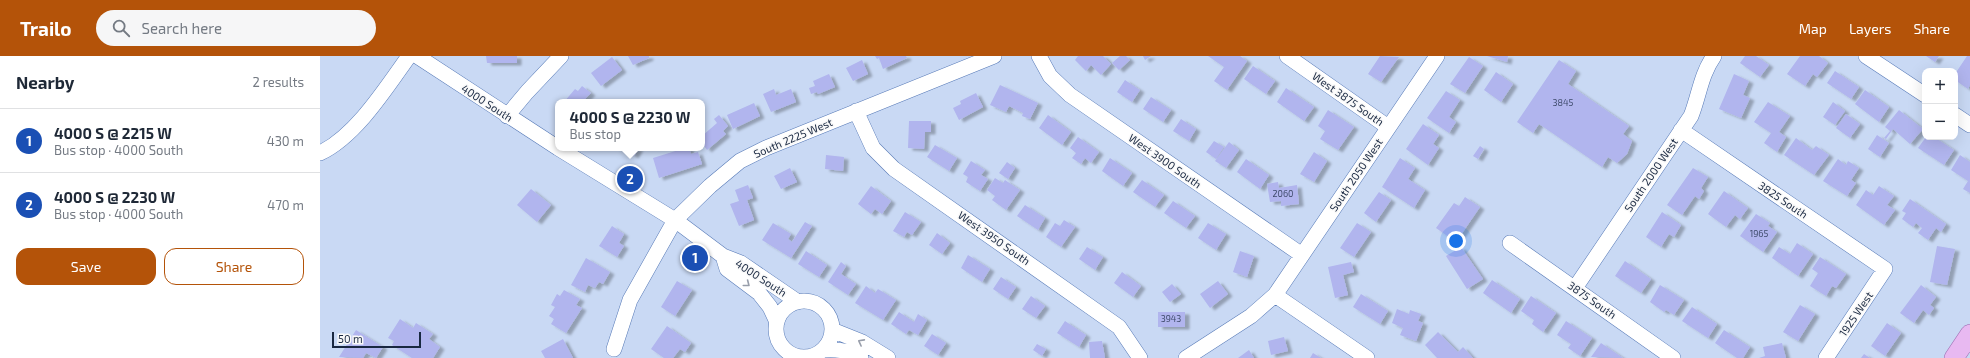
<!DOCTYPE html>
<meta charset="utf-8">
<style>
:root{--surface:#fff;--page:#f6f6f7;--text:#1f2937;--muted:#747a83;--line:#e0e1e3;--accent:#b45309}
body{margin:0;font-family:"Exo 2",sans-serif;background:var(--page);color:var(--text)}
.controls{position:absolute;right:12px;top:12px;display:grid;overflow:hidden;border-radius:8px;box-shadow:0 4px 16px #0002}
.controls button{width:36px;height:36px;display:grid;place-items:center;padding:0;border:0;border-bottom:1px solid var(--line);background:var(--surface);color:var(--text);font:20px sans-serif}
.scale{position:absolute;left:12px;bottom:10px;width:89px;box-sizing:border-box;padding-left:4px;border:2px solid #192841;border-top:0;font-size:11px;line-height:14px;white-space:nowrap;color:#192841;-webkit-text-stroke:3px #f9f9f9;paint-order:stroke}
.you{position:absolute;left:1136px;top:185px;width:14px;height:14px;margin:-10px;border:3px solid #fff;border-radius:50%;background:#1a73e8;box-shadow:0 0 0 6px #1a73e833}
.badge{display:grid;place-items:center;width:26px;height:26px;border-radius:50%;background:var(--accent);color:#fff;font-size:13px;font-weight:700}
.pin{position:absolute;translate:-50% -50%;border:2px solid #fff;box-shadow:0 1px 4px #0006}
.popup{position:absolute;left:235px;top:43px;width:150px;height:52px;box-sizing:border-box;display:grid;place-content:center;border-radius:8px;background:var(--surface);filter:drop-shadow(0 1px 3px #0005);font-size:13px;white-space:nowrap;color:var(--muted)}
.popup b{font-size:15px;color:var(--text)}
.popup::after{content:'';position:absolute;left:50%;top:100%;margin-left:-8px;border:8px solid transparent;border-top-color:var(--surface)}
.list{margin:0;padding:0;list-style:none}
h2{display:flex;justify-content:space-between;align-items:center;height:52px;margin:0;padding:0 16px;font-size:17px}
h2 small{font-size:13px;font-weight:400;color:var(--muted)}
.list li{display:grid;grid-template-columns:26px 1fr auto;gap:12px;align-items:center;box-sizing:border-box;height:64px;padding:0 16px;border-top:1px solid var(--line)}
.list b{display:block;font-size:15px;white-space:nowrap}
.list p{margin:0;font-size:13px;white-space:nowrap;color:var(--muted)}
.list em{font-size:13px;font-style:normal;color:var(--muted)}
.actions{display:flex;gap:8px;padding:12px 16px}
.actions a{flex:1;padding:9px 0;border:1px solid var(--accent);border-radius:12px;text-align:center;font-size:14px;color:var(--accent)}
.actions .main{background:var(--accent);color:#fff}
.icon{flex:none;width:22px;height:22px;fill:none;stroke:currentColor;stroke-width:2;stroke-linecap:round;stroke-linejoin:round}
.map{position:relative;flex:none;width:1650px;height:302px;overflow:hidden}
header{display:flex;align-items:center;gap:24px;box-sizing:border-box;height:56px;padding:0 20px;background:var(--accent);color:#fff}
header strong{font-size:19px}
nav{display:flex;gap:22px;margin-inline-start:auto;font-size:14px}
.search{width:280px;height:36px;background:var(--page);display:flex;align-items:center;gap:10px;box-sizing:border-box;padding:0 14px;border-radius:22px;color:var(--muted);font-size:15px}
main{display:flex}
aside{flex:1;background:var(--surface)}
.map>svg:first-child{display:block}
.building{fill:#b1b5ee;filter:url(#shadow)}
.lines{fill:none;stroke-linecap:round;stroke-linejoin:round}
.minor-casing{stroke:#577ab7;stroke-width:16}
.major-casing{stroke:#9668ae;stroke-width:20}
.minor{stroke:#fff;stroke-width:15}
.major{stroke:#e8b9f1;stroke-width:19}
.oneway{stroke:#989eaa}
.labels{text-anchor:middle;stroke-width:3;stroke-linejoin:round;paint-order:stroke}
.number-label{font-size:9px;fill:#3f4b6c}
.street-label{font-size:11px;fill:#192841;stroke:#f9f9f9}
</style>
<header>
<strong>Trailo</strong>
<div class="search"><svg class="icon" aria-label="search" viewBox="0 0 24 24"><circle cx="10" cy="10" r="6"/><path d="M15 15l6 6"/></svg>Search here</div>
<nav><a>Map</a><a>Layers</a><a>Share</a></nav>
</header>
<main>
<aside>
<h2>Nearby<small>2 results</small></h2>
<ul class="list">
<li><span class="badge" style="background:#1a4fb4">1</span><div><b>4000 S @ 2215 W</b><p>Bus stop · 4000 South</p></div><em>430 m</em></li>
<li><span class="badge" style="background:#1a4fb4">2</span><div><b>4000 S @ 2230 W</b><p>Bus stop · 4000 South</p></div><em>470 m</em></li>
</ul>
<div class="actions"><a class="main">Save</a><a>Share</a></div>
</aside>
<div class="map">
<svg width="1650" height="302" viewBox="0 0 1650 302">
<defs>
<filter id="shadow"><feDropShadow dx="4.5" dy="2.5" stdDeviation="1" flood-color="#0004"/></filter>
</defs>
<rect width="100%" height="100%" fill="#c9d9f4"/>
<path class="building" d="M166,0H197V7H167Z
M308,0H329V2L313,9Z
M555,0H586L587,2L563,13L559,2L557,3Z
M758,0H783L791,8L781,19L771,9L766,15L755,4Z
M800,0H806L810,4L799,14L792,7Z
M823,0H831L825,4Z
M888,0H920L927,5L907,34L894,25L904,11Z
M1060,0L1079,1L1061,26L1048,18Z
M1167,0H1188L1187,6Z
M1425,0H1436L1449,9L1440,21L1420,7Z
M1480,0H1499L1508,7L1497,21L1493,18L1485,30L1467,18Z
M1606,0H1619L1615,6Z
M1647,0H1650V29L1648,33L1635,24V18Z
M292,1L302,14L281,30L271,17Z
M1149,1L1163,10L1145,37L1130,28Z
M542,4L548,18L533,25L526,12Z
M1239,4L1256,15L1248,28L1309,70L1303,78L1312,85L1307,98L1297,107L1288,101L1282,111L1219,68L1213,77L1197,66Z
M933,10L955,25L946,38L924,23Z
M1515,15L1539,31L1531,43L1507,27Z
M1176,16L1193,28L1181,46L1164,34Z
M509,18L515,31L498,38L497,36L491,38L489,32L495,30L493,25Z
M1414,18L1429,25L1423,39L1430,42L1421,62L1399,53Z
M805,24L820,34L812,46L797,36Z
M680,29L718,47L710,63L702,60L703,57L689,50L686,56L670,49Z
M262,30L271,37L264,44L266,46H244L255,33L258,35Z
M966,32L994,51L984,65L957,46Z
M454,33L456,39L471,33L476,46L451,56L443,38Z
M1545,34L1569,51L1559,66L1535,48Z
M1126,35L1140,44L1129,61L1136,66L1129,77L1107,62Z
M656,37L663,51L639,64L633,52L641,48L640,45Z
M831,41L851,54L843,66L823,53Z
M1448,46L1470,60L1459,76L1466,81L1457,96L1444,87L1451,77L1434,66Z
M1513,46L1525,55L1515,69L1503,61Z
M434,47L440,60L413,73L407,59Z
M1008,54L1034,71L1018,94L1000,83L1005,75L998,70Z
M1579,54L1603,73L1590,88L1573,73L1566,83L1564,82L1570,75L1565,71Z
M1526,58L1540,68L1530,82L1516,72Z
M399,59L408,70L403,75L406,78L387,94L382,87V80L397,67L394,63Z
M728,59L751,76L742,89L719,72Z
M861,63L876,73L869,85L853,75Z
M589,65H611V76H605L604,93L588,92Z
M1103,68L1119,79L1113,88L1119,92L1108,109L1086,93Z
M1557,79L1569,87L1560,101L1548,93Z
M758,81L779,96L771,107L765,102L761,108L752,102L756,97L750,92Z
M1606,81H1614L1634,94L1624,109L1598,92Z
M1476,82L1492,94L1496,90L1509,99L1494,119L1464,99Z
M894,85L904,91L896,103L886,96Z
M909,86L919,94L906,112L895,105Z
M615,89L637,102L629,115L607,101Z
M1160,90L1164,93L1158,103L1153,100Z
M302,92H319L314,100Z
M365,92H369L371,98L378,96L382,108L339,122L333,102Z
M994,96L1007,105L994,126L980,118Z
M506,99L524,101L523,115L505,113Z
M1640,99L1650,106V137L1643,133L1648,125L1631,114Z
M790,102L812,117L803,130L782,115Z
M1080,102L1095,112L1088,123L1105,134L1094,152L1062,131Z
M926,103L949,119L940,133L917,116Z
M1518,103L1526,109L1528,105L1539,112L1531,124L1536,127L1527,140L1503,125Z
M651,105L665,114L661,119L668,123L660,135L646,126L648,121L643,118Z
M687,106L695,112L688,123L679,117Z
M470,112L477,126L461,133L454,120Z
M1373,112L1388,121L1381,132L1384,135L1379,143L1375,140L1362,159L1347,149Z
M675,122L683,127L685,124L700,134L686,154L672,144L675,140L667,134Z
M822,124L844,139L835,151L813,136Z
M958,126L959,132L977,129L979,148L961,150V145L950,146L947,128Z
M428,129L433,142L427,144L434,164L419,170L410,148L419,145L415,134Z
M551,130L571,145L562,158L555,153L551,158L538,148Z
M1559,130L1574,140L1567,149L1575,154L1564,169L1536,149L1546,134L1553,139Z
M211,133L231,149L217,166L197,149Z
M1404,135L1428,152L1420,163L1415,159L1406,171L1388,158Z
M1059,136L1071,144L1056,166L1044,157Z
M1145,141L1160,151L1136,186L1116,172L1134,147L1139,150Z
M1590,143L1626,168L1621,176L1616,172L1608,184L1598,177L1602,172L1596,167L1593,171L1582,163L1586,157L1582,155Z
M853,145L875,160L866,172L844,157Z
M705,149L725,162L718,174L697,160Z
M585,156L601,166L592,179L587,176L584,181L573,175Z
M1342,156L1361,169L1354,181L1349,178L1341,191L1326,181Z
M1436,158L1450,167L1448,170L1457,176L1443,196L1420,180Z
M744,164L755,171L741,191L726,181L735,167L740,170Z
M485,166L492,170L471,202L442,184L453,167L471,178L468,183L472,186Z
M888,167L906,178L896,194L878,182Z
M1037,167L1051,176L1034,201L1020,192Z
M292,170L304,178L299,187L304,190L297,201L279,190Z
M617,177L630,187L622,198L609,189Z
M1477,187L1493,198L1478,220L1452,202L1459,191L1470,198Z
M1617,190L1635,193L1627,229L1610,226Z
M767,191L783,201L775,214L759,203Z
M1141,191L1163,223L1147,233L1126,200Z
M486,195L507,209L499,221L478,208Z
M920,195L934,200L927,221L913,216Z
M648,199L670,213L662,226L641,212Z
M1500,201L1526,218L1516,232L1512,230L1506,240L1490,230L1498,217L1492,213Z
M266,202L290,216L283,228L279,226L275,232L268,229L265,236L251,229Z
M1305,205L1331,223L1321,237L1295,220Z
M521,206L526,210L521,218L536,228L528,239L508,226Z
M1031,206L1034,216L1023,219L1028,239L1015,242L1008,211Z
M802,216L821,230L813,241L794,227Z
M681,221L696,231L688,243L673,233Z
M1172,224L1200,243L1191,257L1163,237Z
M357,225L372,234L355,260L341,251Z
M898,225L908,238L890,252L880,238Z
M852,228L861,238L850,246L842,236Z
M1340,229L1364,244L1354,259L1346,254L1344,256L1330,246Z
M1601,229L1616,241L1610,249L1614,252L1609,259L1603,254L1594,267L1580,257Z
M546,230L555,237L558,233L576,244L563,264L535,247Z
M244,234L260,243L256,249L262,252L246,277L231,268L234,263L229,260L235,251L231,249L237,238L240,240Z
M1041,238L1068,255L1060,268L1033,251Z
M711,240L725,250L716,262L702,253Z
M1211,240L1236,257L1223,276L1212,268L1214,264L1201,255Z
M1480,249L1495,258L1478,285L1463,276Z
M1372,251L1397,268L1388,282L1362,265Z
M1077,253L1089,258L1090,254L1101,258L1098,265L1103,267L1096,285L1080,279L1083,272L1072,267Z
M579,256L594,266L598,258L607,264L598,279L589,274L586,278L571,268Z
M838,256H865V271H838Z
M80,263L93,272L96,267L113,278L109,283L120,291L113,302H92L72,289L74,285L68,282Z
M745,265L766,279L759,291L737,277Z
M1246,265L1272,282L1260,300L1248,292L1251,288L1237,279Z
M1567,267L1581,277L1565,300L1551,290Z
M347,270L371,287L365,296L360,293L353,302H344L331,293Z
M36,274L63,291L56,302L46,297L43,302L19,301Z
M1404,274L1430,291L1423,302H1417L1395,287Z
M1118,276L1138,296L1143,291L1153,302H1117L1105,289Z
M612,278L626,287L618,299L604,290Z
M964,281L968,295L951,299L948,285Z
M243,283L253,302H225L221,295Z
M782,285L785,302H770L769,286Z
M1281,287L1303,302L1271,301Z
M1462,287L1466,302H1439L1445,300L1443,291Z
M717,288L726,293L722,300L713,294Z
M929,294L934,302H918Z
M993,297L1001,302H990Z
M1544,298L1550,302H1541Z"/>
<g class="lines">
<defs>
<path id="minor" d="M97,0L238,92
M719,0L730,20L750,39L982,199
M967,0L1068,71
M1546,0L1605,39
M536,55L553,92L574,113L799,271L820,302
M1635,59L1650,69
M187,60L207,36L241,0
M1361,74L1565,213L1506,302
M238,92L355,164L403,200L421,207L478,246
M0,97C36,80 66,32 89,0
M1190,187L1353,302
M403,200L407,213L439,237L450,251L457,266
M1255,232L1371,60C1379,40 1381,18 1394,0
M955,239L1047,302
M456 273a28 28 0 1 1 56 0a28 28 0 1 1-56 0Z
M512,274L542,286L568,302
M294,293L310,244L355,164L390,130L420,105L446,92L674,0
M504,294C517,293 530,295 541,302
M866,302L931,260L955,239L1117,0"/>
<path id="major" d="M1634,302L1650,278"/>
</defs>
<use href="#minor" class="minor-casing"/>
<use href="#major" class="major-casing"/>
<use href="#minor" class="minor"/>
<use href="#major" class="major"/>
</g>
<defs><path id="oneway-chevron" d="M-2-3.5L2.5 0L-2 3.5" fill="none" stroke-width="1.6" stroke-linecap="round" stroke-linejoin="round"/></defs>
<g class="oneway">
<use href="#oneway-chevron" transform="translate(427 228) rotate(38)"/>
<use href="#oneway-chevron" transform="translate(541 286) rotate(-152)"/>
</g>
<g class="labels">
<g class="number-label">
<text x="1243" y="50">3845</text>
<text x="963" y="141">2060</text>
<text x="1439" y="181">1965</text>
<text x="851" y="266">3943</text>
</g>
<g class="street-label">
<text transform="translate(1028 43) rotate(35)" y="4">West 3875 South</text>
<text transform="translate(167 47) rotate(33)" y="4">4000 South</text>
<text transform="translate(473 82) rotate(-23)" y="4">South 2225 West</text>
<text transform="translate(845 105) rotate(35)" y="4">West 3900 South</text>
<text transform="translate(1036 119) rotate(-56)" y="4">South 2050 West</text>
<text transform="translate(1331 119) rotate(-56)" y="4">South 2000 West</text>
<text transform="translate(1463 144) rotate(34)" y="4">3825 South</text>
<text transform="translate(674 182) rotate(35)" y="4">West 3950 South</text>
<text transform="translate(441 222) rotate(33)" y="4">4000 South</text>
<text transform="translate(1272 244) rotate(35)" y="4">3875 South</text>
<text transform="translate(1536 258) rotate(-56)" y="4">1925 West</text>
</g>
</g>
</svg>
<div class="controls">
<button>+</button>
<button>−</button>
</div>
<div class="scale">50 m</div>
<div class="you"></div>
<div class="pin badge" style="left:375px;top:202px;background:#1a4fb4">1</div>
<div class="pin badge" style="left:310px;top:123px;background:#1a4fb4">2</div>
<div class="popup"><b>4000 S @ 2230 W</b>Bus stop</div>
</div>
</main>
